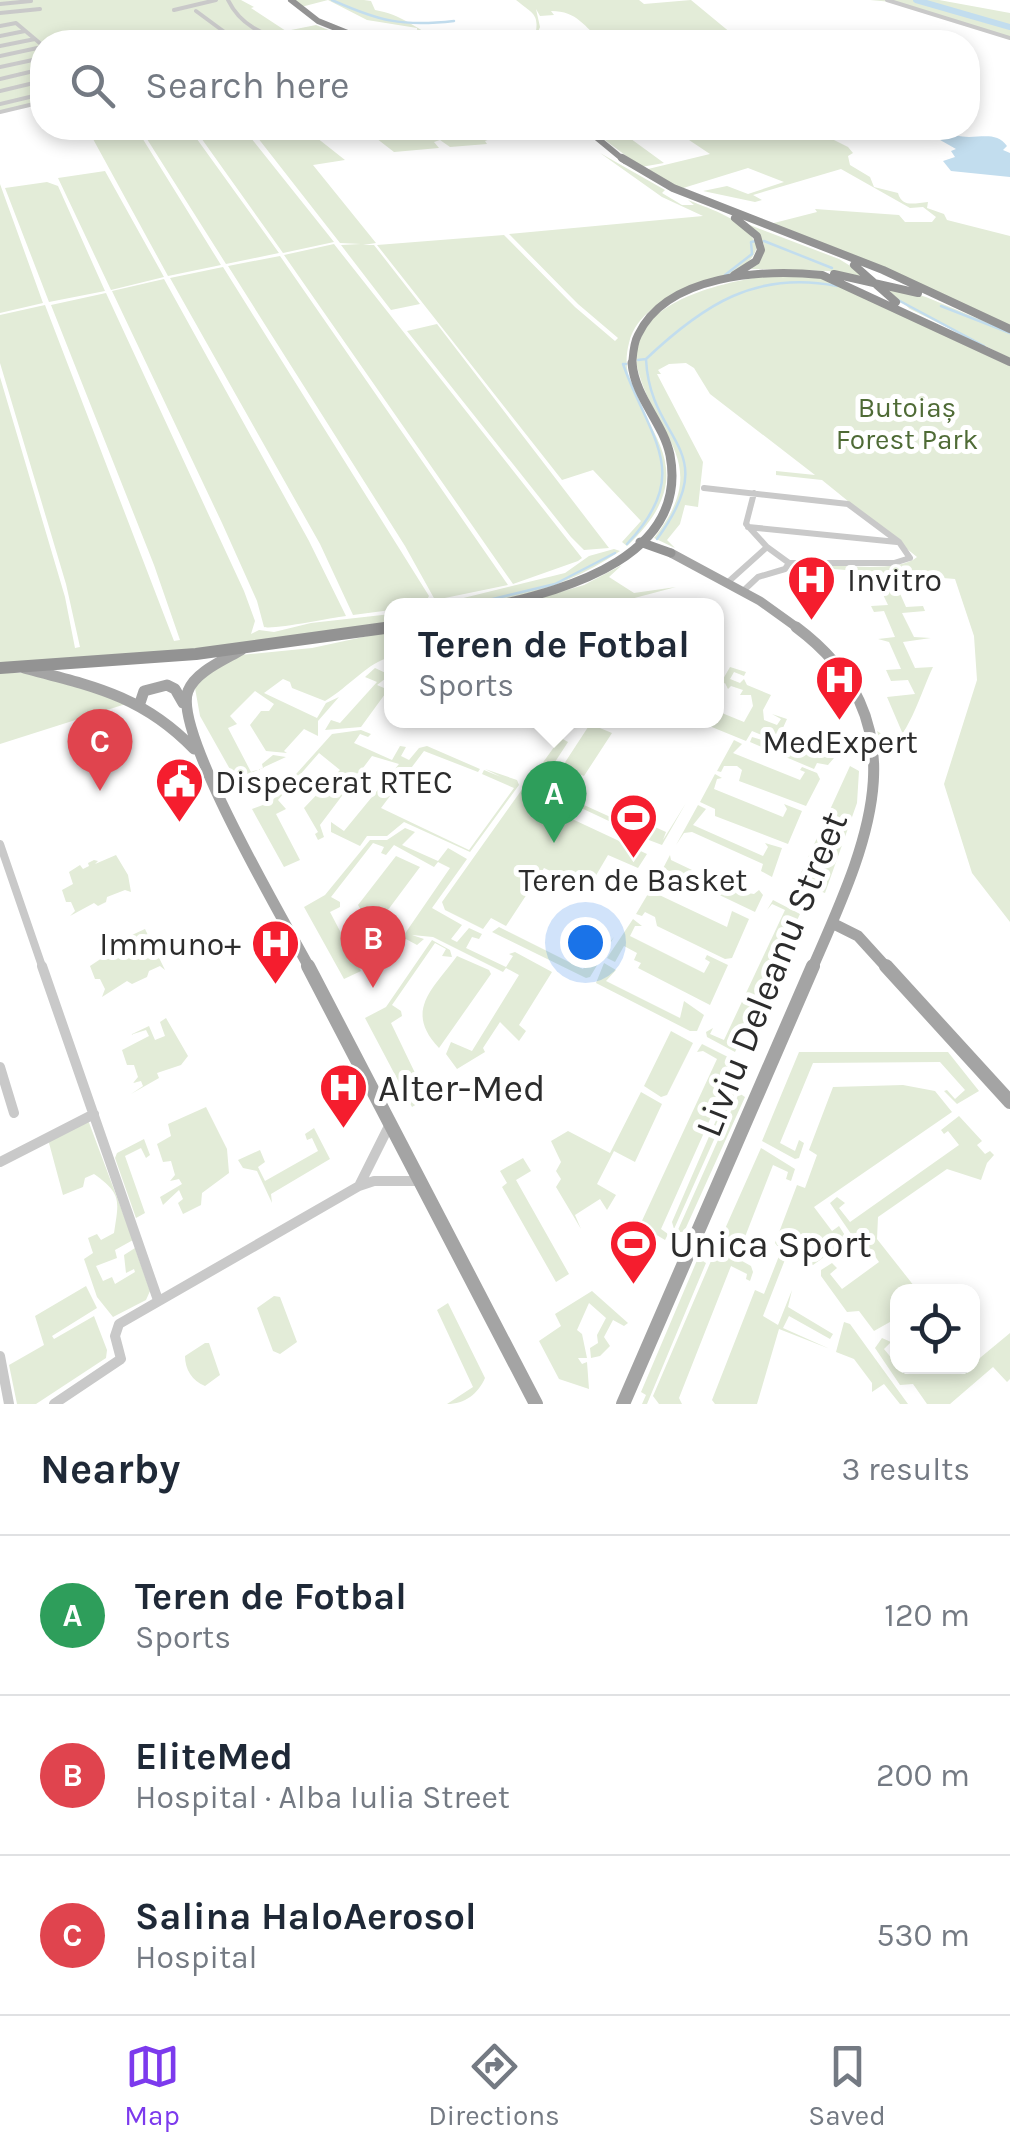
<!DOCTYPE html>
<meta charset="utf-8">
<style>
:root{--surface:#fff;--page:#f6f6f7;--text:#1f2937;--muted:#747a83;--line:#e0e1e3;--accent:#7c3aed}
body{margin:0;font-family:Karla,sans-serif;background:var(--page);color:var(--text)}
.controls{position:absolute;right:30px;bottom:30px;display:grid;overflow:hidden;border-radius:20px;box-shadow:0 5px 15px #0003}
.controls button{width:90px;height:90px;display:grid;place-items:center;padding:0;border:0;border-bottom:2px solid var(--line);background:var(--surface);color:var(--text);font:50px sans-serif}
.you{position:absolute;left:585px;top:942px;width:35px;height:35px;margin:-25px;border:8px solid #fff;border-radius:50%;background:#1a73e8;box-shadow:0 0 0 15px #1a73e833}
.badge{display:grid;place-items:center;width:65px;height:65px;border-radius:50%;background:var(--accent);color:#fff;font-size:32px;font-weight:700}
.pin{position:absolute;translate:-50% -82px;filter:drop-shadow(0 2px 5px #0008)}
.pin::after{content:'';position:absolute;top:52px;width:35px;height:30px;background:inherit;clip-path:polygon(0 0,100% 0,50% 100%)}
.popup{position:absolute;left:384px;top:598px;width:340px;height:130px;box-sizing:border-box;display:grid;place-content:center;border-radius:20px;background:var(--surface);filter:drop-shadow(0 2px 8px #0005);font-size:32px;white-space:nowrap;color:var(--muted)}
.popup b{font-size:38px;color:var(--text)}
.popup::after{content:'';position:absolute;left:50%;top:100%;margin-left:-20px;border:20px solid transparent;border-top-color:var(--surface)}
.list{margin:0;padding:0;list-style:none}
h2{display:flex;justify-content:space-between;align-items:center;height:130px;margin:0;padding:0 40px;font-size:42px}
h2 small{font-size:32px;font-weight:400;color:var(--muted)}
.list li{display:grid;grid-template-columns:65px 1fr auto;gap:30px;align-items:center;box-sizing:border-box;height:160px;padding:0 40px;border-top:2px solid var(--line)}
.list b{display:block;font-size:38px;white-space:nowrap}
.list p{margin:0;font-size:32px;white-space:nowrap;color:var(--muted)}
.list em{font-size:32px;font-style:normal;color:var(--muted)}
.icon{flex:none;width:55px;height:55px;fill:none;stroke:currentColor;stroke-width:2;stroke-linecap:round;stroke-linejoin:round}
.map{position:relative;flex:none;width:1010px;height:1404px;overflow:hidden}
.search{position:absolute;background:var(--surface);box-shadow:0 5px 15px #0003;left:30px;right:30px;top:30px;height:110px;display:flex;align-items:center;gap:25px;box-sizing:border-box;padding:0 35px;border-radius:40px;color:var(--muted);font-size:38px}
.sheet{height:610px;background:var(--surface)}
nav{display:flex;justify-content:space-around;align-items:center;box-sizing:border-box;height:140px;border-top:2px solid var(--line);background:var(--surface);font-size:28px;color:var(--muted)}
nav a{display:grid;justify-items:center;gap:5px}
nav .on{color:var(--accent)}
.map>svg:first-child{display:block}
.green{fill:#e3ecd8}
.water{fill:#c2ddee}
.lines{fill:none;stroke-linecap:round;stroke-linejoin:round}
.stream{stroke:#c2ddee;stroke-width:2.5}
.river{stroke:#c2ddee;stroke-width:6}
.minor-far3{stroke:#c9c9c9;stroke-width:4}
.minor-far2{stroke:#c9c9c9;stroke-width:6}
.minor-far1{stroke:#c9c9c9;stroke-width:8}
.minor{stroke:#c9c9c9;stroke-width:10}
.major-far2{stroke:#a4a4a4;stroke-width:9}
.major-far1{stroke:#a4a4a4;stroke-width:11}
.major{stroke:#a4a4a4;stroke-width:14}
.highway-far3{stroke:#939393;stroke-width:6}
.highway-far2{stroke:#939393;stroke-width:8}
.highway-far1{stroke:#939393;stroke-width:9}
.highway{stroke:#939393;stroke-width:12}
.labels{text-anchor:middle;stroke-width:10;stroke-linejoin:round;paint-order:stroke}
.far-park-label{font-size:28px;fill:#4f6b36;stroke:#fff}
.poi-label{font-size:32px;fill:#2c2c2c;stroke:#fff;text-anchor:start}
.near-street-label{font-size:38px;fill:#2c2c2c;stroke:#fff}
.near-poi-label{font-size:38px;fill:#2c2c2c;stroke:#fff;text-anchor:start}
</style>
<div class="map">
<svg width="1010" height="1404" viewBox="0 0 1010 1404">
<rect width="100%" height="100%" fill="#fff"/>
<path class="green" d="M0,0H241L254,7L251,8L286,31L316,25L359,42H42V103L0,112Z
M294,0H364L371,1L375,10C400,14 419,29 440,42H418L417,28L367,20L328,0L301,7Z
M516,0H639L644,4L691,0L737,38L732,42H603C584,27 578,11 551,11L554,15L540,16L536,9L540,27L534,42C540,14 536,16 516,0Z
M870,0H939L1010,13V37L892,2Z
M87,128H136L221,265L168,276Z
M140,128H189L279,253L226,264Z
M194,128H243L334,242L283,253Z
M250,128H327L307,130L345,160L313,165L376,243L363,245H374L420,304L391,310L341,245L361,244L340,243Z
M363,128H475L490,139L485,141L487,144L450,147L440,140L434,142L439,148L394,152Z
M589,128H616L664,163L641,167Z
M671,128H810L848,147L853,153L848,156L850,165L870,177L874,187L898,193C902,208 915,203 928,202L927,208L944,214L947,220L1010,236V327L770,224L817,212L815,209L899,215L905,222H932L936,217L923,207L910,208L841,169L753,195L762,200L755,202L703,191L727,186L748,194L784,182L748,168L680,189L648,169L710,154Z
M600,153L665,190L662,193L682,205H694L688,200C712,210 746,219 757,246C747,292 646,279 629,343C609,416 724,455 627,546L622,542L641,521L593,470L562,480L377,245L504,235L575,307L615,341L618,338L578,304L509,234L703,216L662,197Z
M105,171L164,277L111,290L58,178Z
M47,182L58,186L105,291L49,302L5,188Z
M0,184L43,303L0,313Z
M747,224L839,259L870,278L829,271L751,269L762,257L764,244Z
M334,244L582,558L578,561L513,584L284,255Z
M280,256L508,585L435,600L405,546L228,266Z
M223,267L429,596L425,603L392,606L391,610L353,615L320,544L170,278Z
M780,274L817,276L1010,366V922L972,873L944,784L977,680L974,636L955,579L809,567L805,564C834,564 898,574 917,557L822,480L776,475V471L815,475L710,394L694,368L686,363L669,364L658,370L661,374H657L703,462L698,507L685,505L680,524L667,540L675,548L654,538C712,464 659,441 639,374C617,300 732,280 780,274Z
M164,279L309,541L346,616C329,618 273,630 264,627L257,601L222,523L112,291Z
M881,284L926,297L1010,332V358L910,309Z
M106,293L244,591L255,621L251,634L259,630L274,632L311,623L391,614V622C263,644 131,659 0,663V377L65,597L75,648L80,647L66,584L0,363V315L45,305L174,641L180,640L154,565L51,305Z
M437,324L609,548L584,550L571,537L407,331Z
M614,549L620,551C564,590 499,605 431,606L565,573L589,556Z
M622,565L609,577L634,593L676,587L608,605H516L584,585Z
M875,578L894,580L906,607L923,606L925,611L902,613L914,637L931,638L903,642L915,668L933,667C922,689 906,746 883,751L877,731L885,736L902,732L887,697L915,694L908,680L891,681L886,670L901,669L889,642L878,639L895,637L884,611L874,612L871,606L888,605Z
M391,631V657C368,662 349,687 325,701L292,688L290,682L283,679L264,693L317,718L326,703L339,697L318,721V736L304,729L284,751L287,753L266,751L250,725L261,711H269L274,704L255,691L230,716L237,724L228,728L251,772L263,768L262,764L273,755L286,757L236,780L200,716L195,688L202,678L240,655L312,648Z
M730,667L746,672L744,676L734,672L730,679L740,683L744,679L747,685L771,695L763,710L764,720L777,725L781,719L772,714L787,719L782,730L797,737L795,749L816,758L820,751L834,758L828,765L817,763L814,769L750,742L752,737L762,740L764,736L752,731L746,741L702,723L716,720L717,711L744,722L753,706L751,695H740L743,690L731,686L728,689L725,683L719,686Z
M375,668L390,675L377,685L391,691V696L385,694L361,727L325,730L331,720L340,723L377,682L365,677Z
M0,673H27L132,702L0,744Z
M573,721L561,738L568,742L540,785L650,835L655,827L666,832L663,840L686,803L662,845L612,826L628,830L528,783Z
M590,724L612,733L584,776L562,767Z
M361,730L371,734L368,737L360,734L354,743L392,760L400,746L406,747L401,756L409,760L419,748L427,746L480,769L478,772L424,751L381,808L469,850L514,788L482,774L484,770L501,777L485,769L517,780L519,785L470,852L404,822L387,836H367L360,846L331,832V822L344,831L399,764L372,756L320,825L324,837L318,840L315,834L318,832L304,808L340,770L319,753L278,800L286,809L276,814L300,860L284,867L252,809L271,802L332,734Z
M734,740L742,744L733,753L800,780L805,772L800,770L802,767L817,773L820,779L806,806L739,781L742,770L737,766H724L721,772L717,771Z
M850,766L859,771L857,803L825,893L810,887L803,902L814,910L789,899Z
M715,774L722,778L717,779L714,789L783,817L787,809L784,804L802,811L788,844L715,816V809L700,802Z
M523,788L529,791L525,797L647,854L638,868L608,855L588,889L544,868L506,926L491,918L483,929L445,910L442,902Z
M698,805L706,809L693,825L763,856L768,847L765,843L782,848L772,877L761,871L763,864L692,832L684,833L676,845Z
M405,828L415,832L402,845L438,861L448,848L467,859L432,908L462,925L451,939L457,942L469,928L482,934L479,939L472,937L466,948L506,967L513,956L509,954L515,952L552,972L519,1025L526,1031L519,1041L500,1022L483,1048L485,1052L457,1069L446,1054L451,1042L472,1051L519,975L506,968L503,972L433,937L412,935L424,939L417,945L389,930L404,935L450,868L438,862L434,867L394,845L386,855L381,853L384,847L373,843L331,897L340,902V907L330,912L361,971L344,979L304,907L325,895L370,840H387Z
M116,855L128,875L131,892L125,890L107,897L106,902L98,906L94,903L70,916L75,911L71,902H66L62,890L73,884L69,872L80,865L83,869L89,866L88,863L94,860L98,861L95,864Z
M670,855L671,860L736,891L754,894L759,890L763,895L755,912L667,870L662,878L659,876Z
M396,856L420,867L376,926L385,942L382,944L358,905Z
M658,877L665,883H659L655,893L727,927L732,911L749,919L732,958L725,959L657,926L655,917L645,912L642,916L636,914Z
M773,900L800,914L735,1052L707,1037L706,1032L713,1028L710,1034L724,1040L785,910L772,904L767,910Z
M633,919L642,926H635L630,936L704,973L710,962L705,959L707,955L728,965L710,1005L638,968L641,963L634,960L637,953L624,946L615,962L607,958Z
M499,927L583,969L598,947L604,949L614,937L590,977L586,978L492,932Z
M145,929L165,970L160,966L149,971L147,977L132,984L127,981L102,997L105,989L100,979H95L90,966L102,958L99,950Z
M432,940L450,950L452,957L442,956L446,949L435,943L392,1005L401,1011L402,1016L391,1023L427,1098L412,1107L365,1018L386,1007Z
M457,956L489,970L491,974L439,1048C404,1011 432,990 457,956Z
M604,963L616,970L606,981L680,1018L684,1001L704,1015L697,1031H690L596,983Z
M166,1018L188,1056L181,1065L157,1073L159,1078L131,1094L143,1086L141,1081L133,1083L138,1077L134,1065H127L122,1050L149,1036L146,1030L130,1035L149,1026L155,1040L165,1036L160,1022Z
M671,1031L693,1043L667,1095L661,1097L644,1086Z
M702,1044L736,1061L661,1229L668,1234L665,1240L640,1225L717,1059L703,1051L697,1052Z
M799,1052H948L979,1091L957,1104L944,1091L947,1090L955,1099L965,1090L940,1062L813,1063L780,1143L795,1151L799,1140L804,1143L799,1158L795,1159L762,1141Z
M740,1065L747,1066L674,1229L672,1222Z
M903,1085L935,1091L952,1112L814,1207L832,1231L839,1226L848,1240L813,1265L778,1247L775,1243L797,1185L805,1188L817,1155L809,1150L833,1087Z
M641,1092L662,1104L635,1162L614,1151L597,1184L616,1195L607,1210L600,1199L575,1215L581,1229L556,1187L561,1179L556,1171L561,1162L551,1141L568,1131L610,1153Z
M739,1093L745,1097L684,1232H677Z
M206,1107L227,1149L229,1173L202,1193L201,1205L183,1214L178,1203L183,1199L179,1190L163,1205L160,1197L182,1184L179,1179L170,1181L175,1175L171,1161L163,1162L157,1144L171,1136L168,1124Z
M959,1116L982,1141L977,1145L985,1154L990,1151L994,1155L987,1163L981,1180L947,1169L878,1217L877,1239L918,1291L898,1292L897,1318L874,1331L859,1311L847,1312L821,1276V1270L832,1263L837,1268L830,1274L842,1289L879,1262L868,1246L862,1250L830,1203L837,1197L845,1203L839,1208L850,1222L959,1145L948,1131L944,1134L941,1130Z
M88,1120L133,1240L115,1250L117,1258L96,1266L103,1281L112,1277L115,1284L135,1272L134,1269L126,1273L124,1255L135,1248L150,1291L146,1300L113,1317L97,1297L84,1259L93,1253L88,1238L97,1234L101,1240L114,1233C119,1200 122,1194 94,1174L85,1178L83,1187L63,1195L49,1143L50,1138Z
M314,1128L330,1159L271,1194L272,1203L257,1171L243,1168L238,1160L260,1150L265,1162L258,1167L265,1181L318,1151L312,1138L307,1140L305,1134Z
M144,1139L150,1155L146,1158L141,1148L125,1156L145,1213L136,1218L115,1158L117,1153Z
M761,1148L795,1169L791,1181L786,1179L788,1172L773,1165L743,1242L758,1251L761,1244L764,1246L756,1260L720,1240Z
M523,1158L531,1171L516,1180L569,1274L556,1282L502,1187L507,1183L500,1171Z
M717,1247L751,1266L753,1272L750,1281L746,1279L747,1274L731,1266L679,1398L682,1404H659L653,1396Z
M779,1256L786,1257L763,1316L778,1325L792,1290L788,1307L833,1334L830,1339L789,1316L783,1328L830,1349L779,1329L757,1404H715L712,1400L755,1290L764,1294Z
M698,1258L706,1263L647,1404H642L646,1395L641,1392Z
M86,1286L97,1308L52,1336L54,1339L94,1316L107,1350L106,1358L36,1404H17L9,1365L44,1345L35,1316Z
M592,1291L628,1323L624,1326L613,1320L604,1337L610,1346L600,1356L591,1358L590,1348L598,1343L597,1335L606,1318L589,1303L577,1330L582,1334L587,1358H578L582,1364L587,1362L589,1389L559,1379L539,1341L561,1326L555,1314Z
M274,1296L280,1297L297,1342L280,1354L273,1351L257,1308Z
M448,1303L485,1378C478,1394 465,1404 447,1404L473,1387L437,1310Z
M844,1322L850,1324L908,1404H900L884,1384L872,1392V1383L854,1359L836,1352Z
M1010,1333V1379L1007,1382L993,1367L950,1404H927L913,1384L900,1385L875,1348L882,1338L891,1342L884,1349L898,1366H972L973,1360L975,1362Z
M205,1343H209L220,1375L205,1386C192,1381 185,1369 185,1356Z"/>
<path class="water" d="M919,128H942C966,148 992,125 1007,146L1003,150L1010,153V177L951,171L943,161L955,157L951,151L956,149Z"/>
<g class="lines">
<path class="stream" d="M332,0C379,21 402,27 454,21
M370,40L380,42
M764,241L832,268
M725,275L752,254L751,242L756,241
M898,300L984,346
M941,306L1010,333
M646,359C650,445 725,446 657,539
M638,360L646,359C703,305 756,270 837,286
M626,364H623C650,440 694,473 627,544
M464,606L555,584L615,553"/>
<path class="river" d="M916,0L1010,27"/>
<path class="minor-far3" d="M228,0C240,25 263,35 289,42
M887,0L1010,38
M0,4L31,1
M174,10L216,0
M196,11L238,42
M0,13L40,9
M0,26L16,23L42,45
M0,36L25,31
M0,46L35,39
M0,56L42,47
M0,67L42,58
M0,79L42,69
M0,91L42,81
M0,104L42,94
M0,112L42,102"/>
<path class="minor-far2" d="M704,488L848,504L899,542L910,558L894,563H789L767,547
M748,527L897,542
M727,583L767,547L746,524L754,493
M742,592L758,577L785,569L789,563"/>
<path class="minor-far1" d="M0,844L43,969"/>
<path class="minor" d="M42,966L158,1300
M0,1067L14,1113
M0,1162L94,1114
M359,1186L390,1124
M0,1356L9,1404
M54,1404L121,1359L115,1336L119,1324L359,1186L374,1181H419"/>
<path class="major-far2" d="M671,553L760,601L799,629"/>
<path class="major-far1" d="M796,627C927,725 864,849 812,969
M241,650C224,660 195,672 188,691C172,731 286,924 310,969
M24,668C93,686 143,696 194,749
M140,703L144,691L167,685L175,689L183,703
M832,923L858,936L888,969"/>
<path class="major" d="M308,966L536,1404
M886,966L1010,1102
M623,1404L813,966"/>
<path class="highway-far3" d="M291,0L318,21L370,42
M585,128L625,161"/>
<path class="highway-far2" d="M622,158L673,188L883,270L1010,329
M854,265L896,302
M834,274L918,293
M734,275L756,261L761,250L757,236L735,218
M632,366C633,356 633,344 638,335C667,274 764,269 822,275L1010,362"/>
<path class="highway-far1" d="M640,542L671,553
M493,606C568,589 689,556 670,455C663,422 635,398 632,363
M375,629L392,627"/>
<path class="highway" d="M0,668L196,654L392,627"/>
</g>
<defs>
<symbol id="hospital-pin" viewBox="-11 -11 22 30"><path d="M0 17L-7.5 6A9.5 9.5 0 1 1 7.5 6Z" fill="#f51d2e" stroke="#fff"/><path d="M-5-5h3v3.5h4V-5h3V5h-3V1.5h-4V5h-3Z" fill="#fff"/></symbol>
<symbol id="civic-pin" viewBox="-11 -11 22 30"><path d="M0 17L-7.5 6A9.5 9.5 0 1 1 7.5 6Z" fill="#f51d2e" stroke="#fff"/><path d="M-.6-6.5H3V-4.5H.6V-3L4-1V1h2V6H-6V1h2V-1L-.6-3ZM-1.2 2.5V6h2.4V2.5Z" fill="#fff"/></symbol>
<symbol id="stadium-pin" viewBox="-11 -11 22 30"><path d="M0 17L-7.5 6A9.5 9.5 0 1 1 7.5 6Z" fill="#f51d2e" stroke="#fff"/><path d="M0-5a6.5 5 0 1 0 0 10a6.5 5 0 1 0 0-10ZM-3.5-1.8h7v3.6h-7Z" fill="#fff"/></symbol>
</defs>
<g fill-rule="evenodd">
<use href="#hospital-pin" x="784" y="552" width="55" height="75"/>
<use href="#hospital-pin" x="812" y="652" width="55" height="75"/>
<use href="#civic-pin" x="152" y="754" width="55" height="75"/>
<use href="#stadium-pin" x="606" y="790" width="55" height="75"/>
<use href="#hospital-pin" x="248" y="916" width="55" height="75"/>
<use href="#hospital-pin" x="316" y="1060" width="55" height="75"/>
<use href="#stadium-pin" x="606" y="1216" width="55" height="75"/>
</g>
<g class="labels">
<g class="far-park-label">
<text x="907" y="417">Butoiaș<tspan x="907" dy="32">Forest Park</tspan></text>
</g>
<g class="poi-label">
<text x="847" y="591">Invitro</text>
<text x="840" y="753" text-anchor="middle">MedExpert</text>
<text x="215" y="793">Dispecerat RTEC</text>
<text x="633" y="891" text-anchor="middle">Teren de Basket</text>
<text x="241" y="955" text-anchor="end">Immuno+</text>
</g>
<g class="near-street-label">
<text transform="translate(771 974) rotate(-68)" y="13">Liviu Deleanu Street</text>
</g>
<g class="near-poi-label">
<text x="378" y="1101">Alter-Med</text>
<text x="669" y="1257">Unica Sport</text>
</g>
</g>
</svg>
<div class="controls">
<button><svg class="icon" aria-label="locate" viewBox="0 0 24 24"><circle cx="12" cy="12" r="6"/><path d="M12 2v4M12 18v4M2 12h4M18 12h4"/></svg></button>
</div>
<div class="you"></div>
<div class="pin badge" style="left:554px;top:843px;background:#2e9e5b">A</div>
<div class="popup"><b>Teren de Fotbal</b>Sports</div>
<div class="pin badge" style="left:373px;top:988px;background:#e0444e">B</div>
<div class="pin badge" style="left:100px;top:791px;background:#e0444e">C</div>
<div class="search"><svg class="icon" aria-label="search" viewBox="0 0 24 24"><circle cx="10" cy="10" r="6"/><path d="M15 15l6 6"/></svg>Search here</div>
</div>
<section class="sheet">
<h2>Nearby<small>3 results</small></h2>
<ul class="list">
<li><span class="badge" style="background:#2e9e5b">A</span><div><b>Teren de Fotbal</b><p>Sports</p></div><em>120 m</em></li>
<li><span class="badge" style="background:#e0444e">B</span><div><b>EliteMed</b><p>Hospital · Alba Iulia Street</p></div><em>200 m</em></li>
<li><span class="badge" style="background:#e0444e">C</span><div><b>Salina HaloAerosol</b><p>Hospital</p></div><em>530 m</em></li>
</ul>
</section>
<nav>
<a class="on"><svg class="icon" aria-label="map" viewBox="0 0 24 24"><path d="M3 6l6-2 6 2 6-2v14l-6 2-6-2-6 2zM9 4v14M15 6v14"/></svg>Map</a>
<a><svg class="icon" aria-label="directions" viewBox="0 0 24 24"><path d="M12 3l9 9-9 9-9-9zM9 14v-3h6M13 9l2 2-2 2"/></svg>Directions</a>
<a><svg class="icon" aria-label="saved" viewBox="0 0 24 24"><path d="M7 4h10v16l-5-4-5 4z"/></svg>Saved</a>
</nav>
